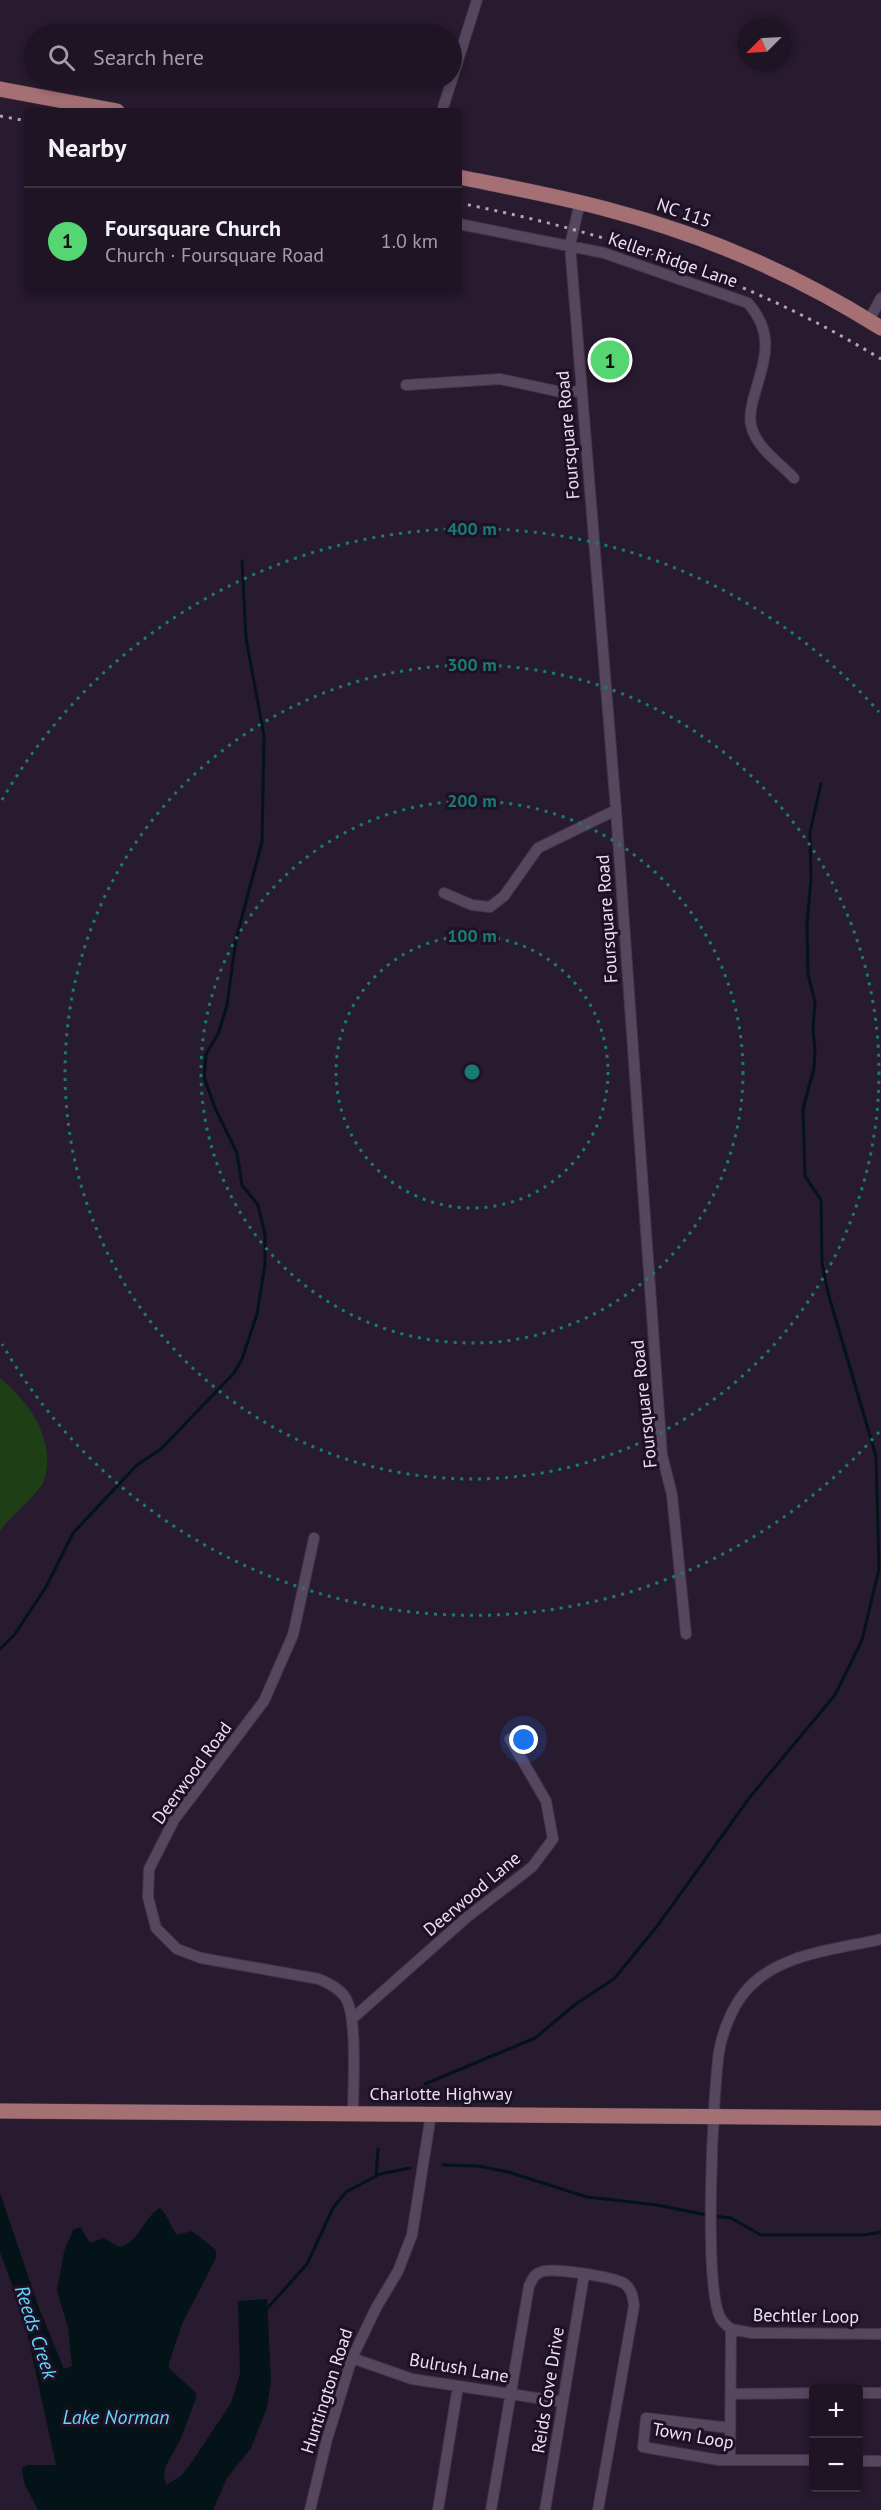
<!DOCTYPE html>
<meta charset="utf-8">
<style>
:root{--surface:#1e1423;--page:#261d2b;--text:#f1f3f6;--muted:#a19ea6;--line:#3c3341;--accent:#55d672}
body{margin:0;font-family:"PT Sans",sans-serif;background:var(--page);color:var(--text)}
.controls{position:absolute;right:18px;bottom:18px;display:grid;overflow:hidden;border-radius:6px;box-shadow:0 3px 9px #0003}
.controls button{width:54px;height:54px;display:grid;place-items:center;padding:0;border:0;border-bottom:2px solid var(--line);background:var(--surface);color:var(--text);font:30px sans-serif}
.compass{position:absolute;left:737px;top:18px;width:54px;height:54px;border-radius:50%;background:var(--surface);box-shadow:0 3px 9px #0003;rotate:246deg}
.you{position:absolute;left:524px;top:1740px;width:21px;height:21px;margin:-15px;border:4px solid #fff;border-radius:50%;background:#1a73e8;box-shadow:0 0 0 9px #1a73e833}
.badge{display:grid;place-items:center;width:39px;height:39px;border-radius:50%;background:var(--accent);color:#111;font-size:20px;font-weight:700}
.pin{position:absolute;translate:-50% -50%;border:3px solid #fff;box-shadow:0 2px 6px #0006}
.list{margin:0;padding:0;list-style:none}
h2{display:flex;justify-content:space-between;align-items:center;height:78px;margin:0;padding:0 24px;font-size:26px}
h2 small{font-size:20px;font-weight:400;color:var(--muted)}
.list li{display:grid;grid-template-columns:39px 1fr auto;gap:18px;align-items:center;box-sizing:border-box;height:108px;padding:0 24px;border-top:2px solid var(--line)}
.list b{display:block;font-size:22px;white-space:nowrap}
.list p{margin:0;font-size:20px;white-space:nowrap;color:var(--muted)}
.list em{font-size:20px;font-style:normal;color:var(--muted)}
.icon{flex:none;width:33px;height:33px;fill:none;stroke:currentColor;stroke-width:2;stroke-linecap:round;stroke-linejoin:round}
.map{position:relative;flex:none;width:881px;height:2510px;overflow:hidden}
.search{position:absolute;background:var(--surface);box-shadow:0 3px 9px #0003;left:24px;top:24px;width:438px;height:66px;display:flex;align-items:center;gap:15px;box-sizing:border-box;padding:0 21px;border-radius:33px;color:var(--muted);font-size:22px}
.panel{position:absolute;background:var(--surface);box-shadow:0 3px 9px #0003;left:24px;top:108px;width:438px;height:186px;border-radius:6px}
.map>svg:first-child{display:block}
.green{fill:#1e3e16}
.water{fill:#041317}
.lines{fill:none;stroke-linecap:round;stroke-linejoin:round}
.stream{stroke:#041317;stroke-width:3}
.street-casing{stroke:#413546;stroke-width:12}
.primary-casing{stroke:#413546;stroke-width:16}
.street{stroke:#56465e;stroke-width:10}
.primary{stroke:#a57074;stroke-width:15}
.rail{stroke:#b1a6b7;stroke-width:3;stroke-dasharray:3 6;stroke-linecap:butt}
.ring{fill:none;stroke:#1a7b74;stroke-width:3;stroke-dasharray:3 6}
.labels{text-anchor:middle;stroke-width:6;stroke-linejoin:round;paint-order:stroke}
.street-label{font-size:18px;fill:#ebe1f0;stroke:#1e1125}
.water-label{font-size:20px;font-style:italic;fill:#60d9fd;stroke:#1e1125}
.centre{fill:#1a7b74;stroke:#1e1125;stroke-width:3}
.ring-label{font-size:18px;text-anchor:middle;font-weight:bold;fill:#1a7b74;stroke:#1e1125;stroke-width:6;stroke-linejoin:round;paint-order:stroke}
</style>
<div class="map">
<svg width="881" height="2510" viewBox="0 0 881 2510">
<rect width="100%" height="100%" fill="#281a2f"/>
<path class="green" d="M0,1378C30,1403 58,1442 43,1483C38,1494 9,1517 0,1531Z"/>
<path class="water" d="M0,2193L39,2308L64,2369L72,2366L68,2327L57,2291L64,2252L73,2230L80,2227L90,2243L103,2238L120,2247C140,2241 143,2218 160,2208C170,2218 170,2227 177,2235L192,2231L216,2250V2258L182,2324L169,2363V2368L196,2393V2398L181,2438L165,2468L164,2476L166,2485L181,2476L192,2462L231,2403L240,2374L238,2301L267,2299L271,2381L267,2408L251,2448L227,2478L213,2510H38L24,2483L22,2468L28,2465H56L23,2314L0,2252Z"/>
<g class="lines">
<path class="stream" d="M0,1649L15,1634L46,1587L73,1533L137,1465L161,1449L234,1373L242,1359L257,1314L265,1264V1235L258,1205L242,1185L237,1153L215,1108L204,1077L206,1054L218,1034L227,1005L236,939L262,842L264,736L246,638L242,561
M425,2084L535,2038L577,2003L614,1979L658,1925L750,1797L835,1695L862,1640L879,1569L876,1456L828,1293L822,1263L821,1200L805,1176L803,1109L814,1068L815,1049L813,1029L815,1002L808,974L807,925L811,879L810,832L821,784
M443,2165L478,2166L508,2172L587,2197L657,2205L707,2215
M376,2177L378,2149
M714,2216L731,2218L761,2235H864L881,2232
M266,2310L307,2264L333,2208L346,2192L380,2174L410,2168"/>
<defs>
<path id="street" d="M442,111L477,0
M580,202L570,245L616,810L662,1455L672,1495L686,1634
M459,224L604,253L748,303C775,334 765,358 755,393C752,403 749,416 751,425C756,448 779,462 794,478
M869,320L881,298
M406,385L500,379L561,392L581,391
M444,893L472,905L490,907L504,896L538,848L616,810
M314,1538L293,1635L264,1701L174,1820L149,1869L148,1897L156,1928L177,1949L201,1958L319,1979C328,1983 339,1988 345,1997C358,2016 353,2088 353,2113
M352,2019L466,1918L532,1867L553,1839L546,1801L510,1739
M731,2329L752,2333L881,2334
M352,2358L412,2379L563,2402
M858,2393H881
M731,2394L814,2393
M730,2428L646,2418L643,2447L719,2460H814
M730,2460L731,2329C728,2326 723,2323 721,2319C703,2288 713,2094 719,2052C722,2033 732,2008 744,1993C776,1953 835,1950 881,1939
M858,2461H881
M310,2510L327,2439L352,2358L376,2308L398,2271L412,2235L431,2114
M438,2510L458,2386
M491,2510L529,2286C532,2280 534,2274 541,2272C552,2267 615,2277 625,2284C632,2290 633,2297 634,2306L598,2510
M545,2510L584,2275"/>
<path id="primary" d="M0,89L117,111
M459,177C508,187 558,196 606,209C702,234 797,275 881,328
M0,2111L881,2118"/>
</defs>
<use href="#street" class="street-casing"/>
<use href="#primary" class="primary-casing"/>
<use href="#street" class="street"/>
<use href="#primary" class="primary"/>
<path class="rail" d="M0,116L27,121
M459,203C610,233 748,278 881,359"/>
</g>
<g class="ring">
<circle cx="472" cy="1072" r="136"/>
<circle cx="472" cy="1072" r="271"/>
<circle cx="472" cy="1072" r="407"/>
<path d="M879 1432A543 543 0 0 1 2 1344M2 800A543 543 0 0 1 879 712"/>
</g>
<g class="labels">
<g class="street-label">
<text transform="translate(684 213) rotate(19)" y="6">NC 115</text>
<text transform="translate(673 260) rotate(19)" y="6">Keller Ridge Lane</text>
<text transform="translate(568 435) rotate(-95)" y="6">Foursquare Road</text>
<text transform="translate(607 919) rotate(-94)" y="6">Foursquare Road</text>
<text transform="translate(644 1404) rotate(-96)" y="6">Foursquare Road</text>
<text transform="translate(192 1773) rotate(-54)" y="6">Deerwood Road</text>
<text transform="translate(472 1894) rotate(-40)" y="6">Deerwood Lane</text>
<text x="441" y="2100">Charlotte Highway</text>
<text transform="translate(806 2316) rotate(1)" y="6">Bechtler Loop</text>
<text transform="translate(459 2368) rotate(10)" y="6">Bulrush Lane</text>
<text transform="translate(548 2390) rotate(-81)" y="6">Reids Cove Drive</text>
<text transform="translate(327 2391) rotate(-72)" y="6">Huntington Road</text>
<text transform="translate(693 2436) rotate(10)" y="6">Town Loop</text>
</g>
<g class="water-label">
<text transform="translate(36 2332) rotate(72)" y="7">Reeds Creek</text>
<text x="116" y="2424">Lake Norman</text>
</g>
</g>
<circle cx="472" cy="1072" r="9" class="centre"/>
<g class="ring-label">
<text x="472" y="535">400 m</text>
<text x="472" y="671">300 m</text>
<text x="472" y="807">200 m</text>
<text x="472" y="942">100 m</text>
</g>
</svg>
<div class="controls">
<button>+</button>
<button>−</button>
</div>
<svg class="compass" viewBox="-18 -18 36 36"><path d="M0-13l5 13h-10z" fill="#e53935"/><path d="M0 13l5-13h-10z" fill="#a19ea6"/></svg>
<div class="you"></div>
<div class="pin badge" style="left:610px;top:360px">1</div>
<div class="search"><svg class="icon" aria-label="search" viewBox="0 0 24 24"><circle cx="10" cy="10" r="6"/><path d="M15 15l6 6"/></svg>Search here</div>
<section class="panel">
<h2>Nearby<small></small></h2>
<ul class="list">
<li><span class="badge">1</span><div><b>Foursquare Church</b><p>Church · Foursquare Road</p></div><em>1.0 km</em></li>
</ul>
</section>
</div>
